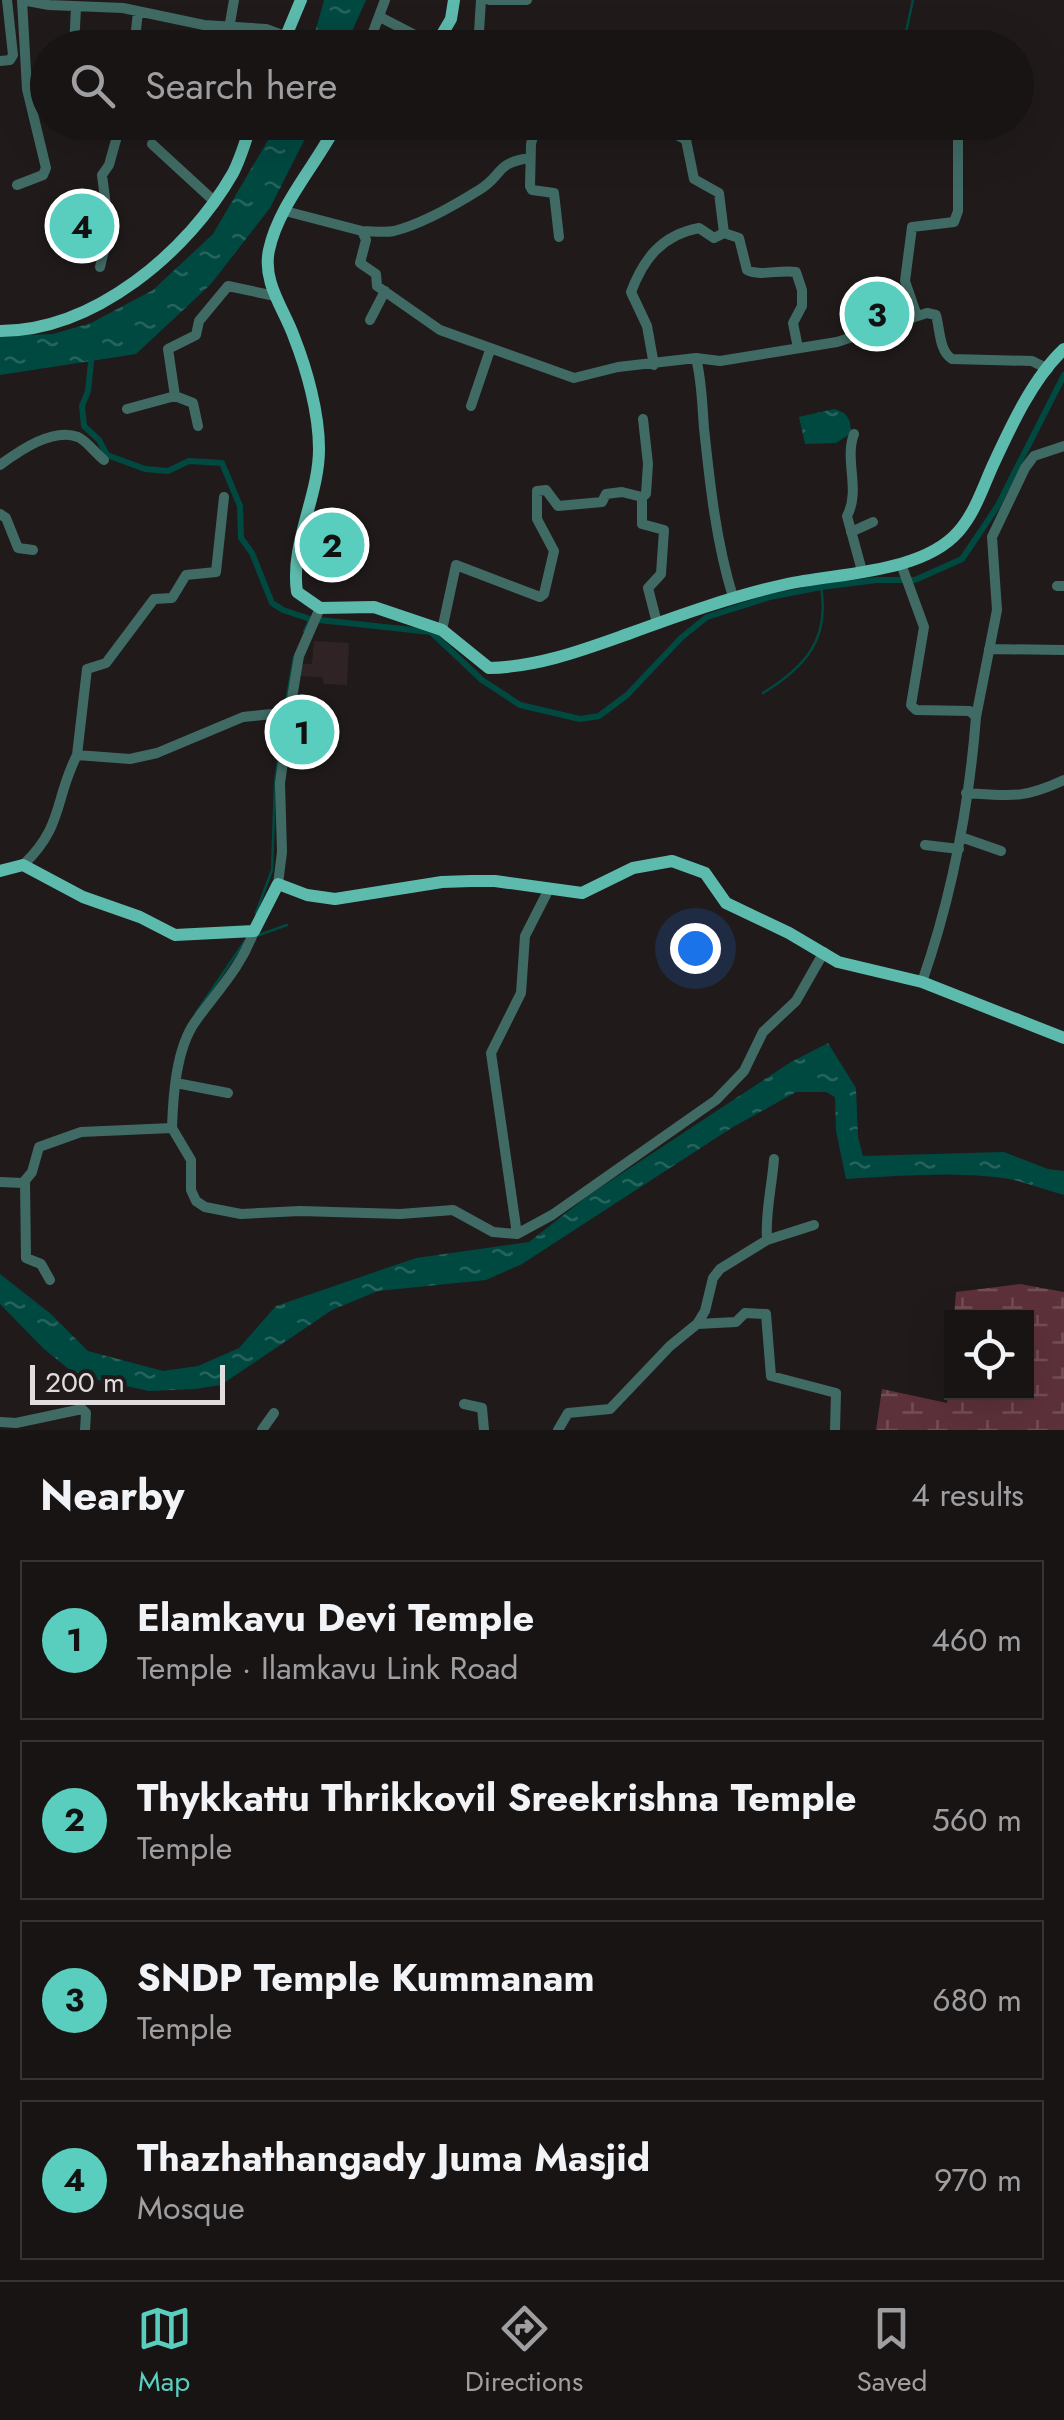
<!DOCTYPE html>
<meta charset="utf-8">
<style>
:root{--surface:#181414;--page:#211d1d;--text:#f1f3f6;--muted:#9f9ea0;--line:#363334;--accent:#59cebe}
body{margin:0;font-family:Jost,sans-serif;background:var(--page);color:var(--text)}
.controls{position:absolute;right:30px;bottom:30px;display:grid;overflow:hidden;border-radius:0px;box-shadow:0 10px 40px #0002}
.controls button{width:90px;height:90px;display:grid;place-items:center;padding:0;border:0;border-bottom:2px solid var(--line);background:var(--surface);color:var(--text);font:50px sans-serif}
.scale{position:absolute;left:30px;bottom:25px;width:195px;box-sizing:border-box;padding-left:10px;border:5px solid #e1ddde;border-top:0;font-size:28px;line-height:35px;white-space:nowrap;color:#e1ddde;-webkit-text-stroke:8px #201a1b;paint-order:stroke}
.you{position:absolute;left:695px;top:948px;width:35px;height:35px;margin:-25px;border:8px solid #fff;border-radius:50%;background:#1a73e8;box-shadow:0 0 0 15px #1a73e833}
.badge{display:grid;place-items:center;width:65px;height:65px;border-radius:50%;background:var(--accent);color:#111;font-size:32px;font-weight:700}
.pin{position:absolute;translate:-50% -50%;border:5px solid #fff;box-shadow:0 2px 10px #0006}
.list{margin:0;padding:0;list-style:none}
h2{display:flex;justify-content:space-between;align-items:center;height:130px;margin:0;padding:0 40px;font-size:42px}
h2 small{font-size:32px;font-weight:400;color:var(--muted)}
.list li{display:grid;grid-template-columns:65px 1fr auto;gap:30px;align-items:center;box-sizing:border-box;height:160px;margin:0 20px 20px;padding:0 20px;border:2px solid var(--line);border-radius:0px}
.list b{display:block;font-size:38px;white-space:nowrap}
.list p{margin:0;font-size:32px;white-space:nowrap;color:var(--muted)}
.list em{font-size:32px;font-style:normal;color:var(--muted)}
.icon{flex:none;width:55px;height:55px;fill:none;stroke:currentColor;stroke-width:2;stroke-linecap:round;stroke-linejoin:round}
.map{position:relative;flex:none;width:1064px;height:1430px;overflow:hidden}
.search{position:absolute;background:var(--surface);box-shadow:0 10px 40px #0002;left:30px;right:30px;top:30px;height:110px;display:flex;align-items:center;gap:25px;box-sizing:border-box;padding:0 35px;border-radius:55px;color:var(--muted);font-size:38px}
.sheet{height:850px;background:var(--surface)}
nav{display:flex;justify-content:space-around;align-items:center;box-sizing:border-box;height:140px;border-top:2px solid var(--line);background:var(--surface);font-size:28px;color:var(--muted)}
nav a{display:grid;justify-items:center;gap:5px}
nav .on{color:var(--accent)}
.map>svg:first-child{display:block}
.built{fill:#2f2325}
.wetland{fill:url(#wetland-marsh)}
.water{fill:url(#water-ripples)}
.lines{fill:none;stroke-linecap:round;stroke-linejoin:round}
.stream{stroke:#004941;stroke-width:2.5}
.canal{stroke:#004941;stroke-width:6}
.minor{stroke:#406b64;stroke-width:10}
.major{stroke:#5dbbad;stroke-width:12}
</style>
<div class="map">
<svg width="1064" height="1430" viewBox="0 0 1064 1430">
<defs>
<pattern id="wetland-marsh" width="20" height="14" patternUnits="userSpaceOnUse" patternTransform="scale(2.5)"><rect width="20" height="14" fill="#5d313a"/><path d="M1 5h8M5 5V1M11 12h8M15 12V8" fill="none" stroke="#744e56"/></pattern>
<pattern id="water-ripples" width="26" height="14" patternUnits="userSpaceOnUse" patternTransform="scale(2.5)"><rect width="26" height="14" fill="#004941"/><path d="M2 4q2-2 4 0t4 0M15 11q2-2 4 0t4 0" fill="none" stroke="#25635c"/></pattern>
</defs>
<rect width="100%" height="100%" fill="#201a1b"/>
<path class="built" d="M314,641L349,643L347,685L324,684L322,677L299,676L300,664H312Z"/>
<path class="wetland" d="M1020,1284L1064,1292V1430H876L882,1389L947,1403L951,1347L952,1392H1026V1318L954,1317L956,1292Z"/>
<path class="water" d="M324,0H366L345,47H311Z
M278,123H313L270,208L211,284L136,354L0,375V336L53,334L91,323L153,290L213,234Z
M834,409C848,412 852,421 850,434L836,443L805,444L799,417Z
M828,1043L856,1088L858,1137L863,1156L1004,1152L1048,1169L1064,1171V1195C1044,1190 1024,1181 1003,1178C952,1171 898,1176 846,1179L836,1131L835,1097L826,1092H796L733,1127L522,1264L486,1280L378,1291L332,1310L221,1385L195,1389L149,1391L76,1375L44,1349L0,1304V1274L51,1314L88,1351L163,1371L198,1366L239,1348L276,1306L416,1258L529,1242L589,1195L791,1062Z"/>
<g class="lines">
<path class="stream" d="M850,48L904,41L913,0
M304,631L310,619
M763,693C805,667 830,640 821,587
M285,707L294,657
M256,913L272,870L275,784L283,719
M256,936L287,925
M196,1013L245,941"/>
<path class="canal" d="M92,353L88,391L82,406L84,426L99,440L107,455L145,469L168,471L189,461L222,463L240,506L241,538L252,553L272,603L283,610L310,619L431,632L482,680L520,705L580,719L599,716L627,695L682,637L707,617L770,597L821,587L877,580H915L962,559L997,507L1064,375"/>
<path class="minor" d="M22,0L49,5L123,8L204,25L266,29L285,36
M489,0H527
M380,17L436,46
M229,29L234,0
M74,48L76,7
M134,48L138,12
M367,48L385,0
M478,48L481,0
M0,61L10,60L13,55L7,0
M537,122L531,144L530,186L532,190L554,193L559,237
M587,122C618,127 659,122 686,140L694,179L719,193L724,233L739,238L747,270C762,277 779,269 796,272L802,290V306L793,323L798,348
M152,144L214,201
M17,185L43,175L46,168L27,89L22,0
M285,211L362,231L366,240L360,263L376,274L377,286L440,330L574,378L618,367L696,358L720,361L837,342L927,313L936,315C940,329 939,351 952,359L1032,361L1048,369
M362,231C372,231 384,233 394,231C422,224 455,205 479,190C504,175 494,163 530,158
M100,267L109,229L102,175L109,165L121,122
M917,316L905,281L912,227L954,222L958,211V122
M370,320L385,291
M696,358C702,382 702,403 704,428C710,485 716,542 733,597
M654,365L647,326L631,292C644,258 662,235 699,228L714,238L724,233
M175,396L193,403L198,426
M471,406L490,350
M127,409L175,396L168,349L196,335L199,321L228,286L275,296
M854,434C844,460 861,490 847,516L862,571
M0,465C19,451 53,427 78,437C87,441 96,454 104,460
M642,497V524L664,530L661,574L648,588L657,623
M0,514L6,518L18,548L33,550
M851,532L873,522
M901,564L924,627L911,705L916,710L970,711L976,717C969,807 952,896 922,982
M1057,586H1064
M442,630L456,565L540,597L544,594L554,551L537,519V491L546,490L558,506L602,502L606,494L622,492L642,497L646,494L648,464L643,419
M989,649L1064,650
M976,717L997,610L992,537L1025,468L1034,456L1064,446
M77,755L87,669L106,663L154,599L172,598L186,575L216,572L224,497
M966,793C1011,796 1023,799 1064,780
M961,837L1001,851
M925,845L959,849
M23,865C64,826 54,800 77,755L130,759L157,753L243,717L291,712
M278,884L282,852L280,783L293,692L299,656L320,608
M176,1083L228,1093
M172,1128L191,1160V1190L196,1201L205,1207L241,1214L300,1211L400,1214L453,1210L493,1232L517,1234L552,1215L716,1100L744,1071L763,1032L796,1001L824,952
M0,1182L23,1183L32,1172L39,1147L81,1132L172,1128C173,1096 176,1049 195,1022C217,991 241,968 254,931
M25,1182L26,1258L41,1264L50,1280
M517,1234L491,1053L521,993L525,936L549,889
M767,1240C765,1213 772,1186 774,1159
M697,1324L736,1322L745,1313L766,1314L771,1376L836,1393L835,1430
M464,1404L482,1408L484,1430
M0,1422L16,1423L82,1409L86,1413L85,1430
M262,1430L274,1413
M558,1430L568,1413L610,1409L670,1346L697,1324L705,1311L713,1278L720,1269L767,1240L814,1225"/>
<path class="major" d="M281,48L301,0
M434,48L451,19L454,0
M338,122C317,164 279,204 269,250C262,282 284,309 294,337C307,370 319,413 319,449C319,497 290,543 297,592L320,608L374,607L442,630L489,668C538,667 583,650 628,634C680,615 733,596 787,584C839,573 922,573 958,532C975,513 983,487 993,465C1011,426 1033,378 1064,349
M0,331C94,331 188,252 233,173C241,158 246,139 252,122
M0,871L23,865L83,897L140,917L175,935L254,931L278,884L307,895L335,899L442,882L471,881H495L582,893L633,868L672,861L705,873L726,903L789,933L838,962L922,982L1064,1038"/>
</g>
</svg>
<div class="controls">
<button><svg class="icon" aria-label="locate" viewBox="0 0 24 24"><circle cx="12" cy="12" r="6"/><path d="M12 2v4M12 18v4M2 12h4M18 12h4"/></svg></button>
</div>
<div class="scale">200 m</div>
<div class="you"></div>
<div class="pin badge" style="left:302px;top:732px">1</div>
<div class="pin badge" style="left:332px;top:545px">2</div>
<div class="pin badge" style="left:877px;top:314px">3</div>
<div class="pin badge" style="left:82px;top:226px">4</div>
<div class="search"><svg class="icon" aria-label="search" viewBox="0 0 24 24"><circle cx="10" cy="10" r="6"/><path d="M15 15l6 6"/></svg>Search here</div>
</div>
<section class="sheet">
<h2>Nearby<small>4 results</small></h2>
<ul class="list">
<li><span class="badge">1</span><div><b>Elamkavu Devi Temple</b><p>Temple · Ilamkavu Link Road</p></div><em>460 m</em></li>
<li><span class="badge">2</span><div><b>Thykkattu Thrikkovil Sreekrishna Temple</b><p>Temple</p></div><em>560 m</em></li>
<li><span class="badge">3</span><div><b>SNDP Temple Kummanam</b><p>Temple</p></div><em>680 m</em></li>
<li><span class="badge">4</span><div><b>Thazhathangady Juma Masjid</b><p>Mosque</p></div><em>970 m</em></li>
</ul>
</section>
<nav>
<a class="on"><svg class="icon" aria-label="map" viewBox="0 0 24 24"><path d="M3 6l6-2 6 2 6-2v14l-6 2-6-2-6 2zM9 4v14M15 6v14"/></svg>Map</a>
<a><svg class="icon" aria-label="directions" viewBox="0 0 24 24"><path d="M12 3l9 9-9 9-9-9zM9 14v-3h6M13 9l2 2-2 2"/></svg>Directions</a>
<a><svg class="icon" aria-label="saved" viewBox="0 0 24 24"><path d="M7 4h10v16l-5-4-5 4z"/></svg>Saved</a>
</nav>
